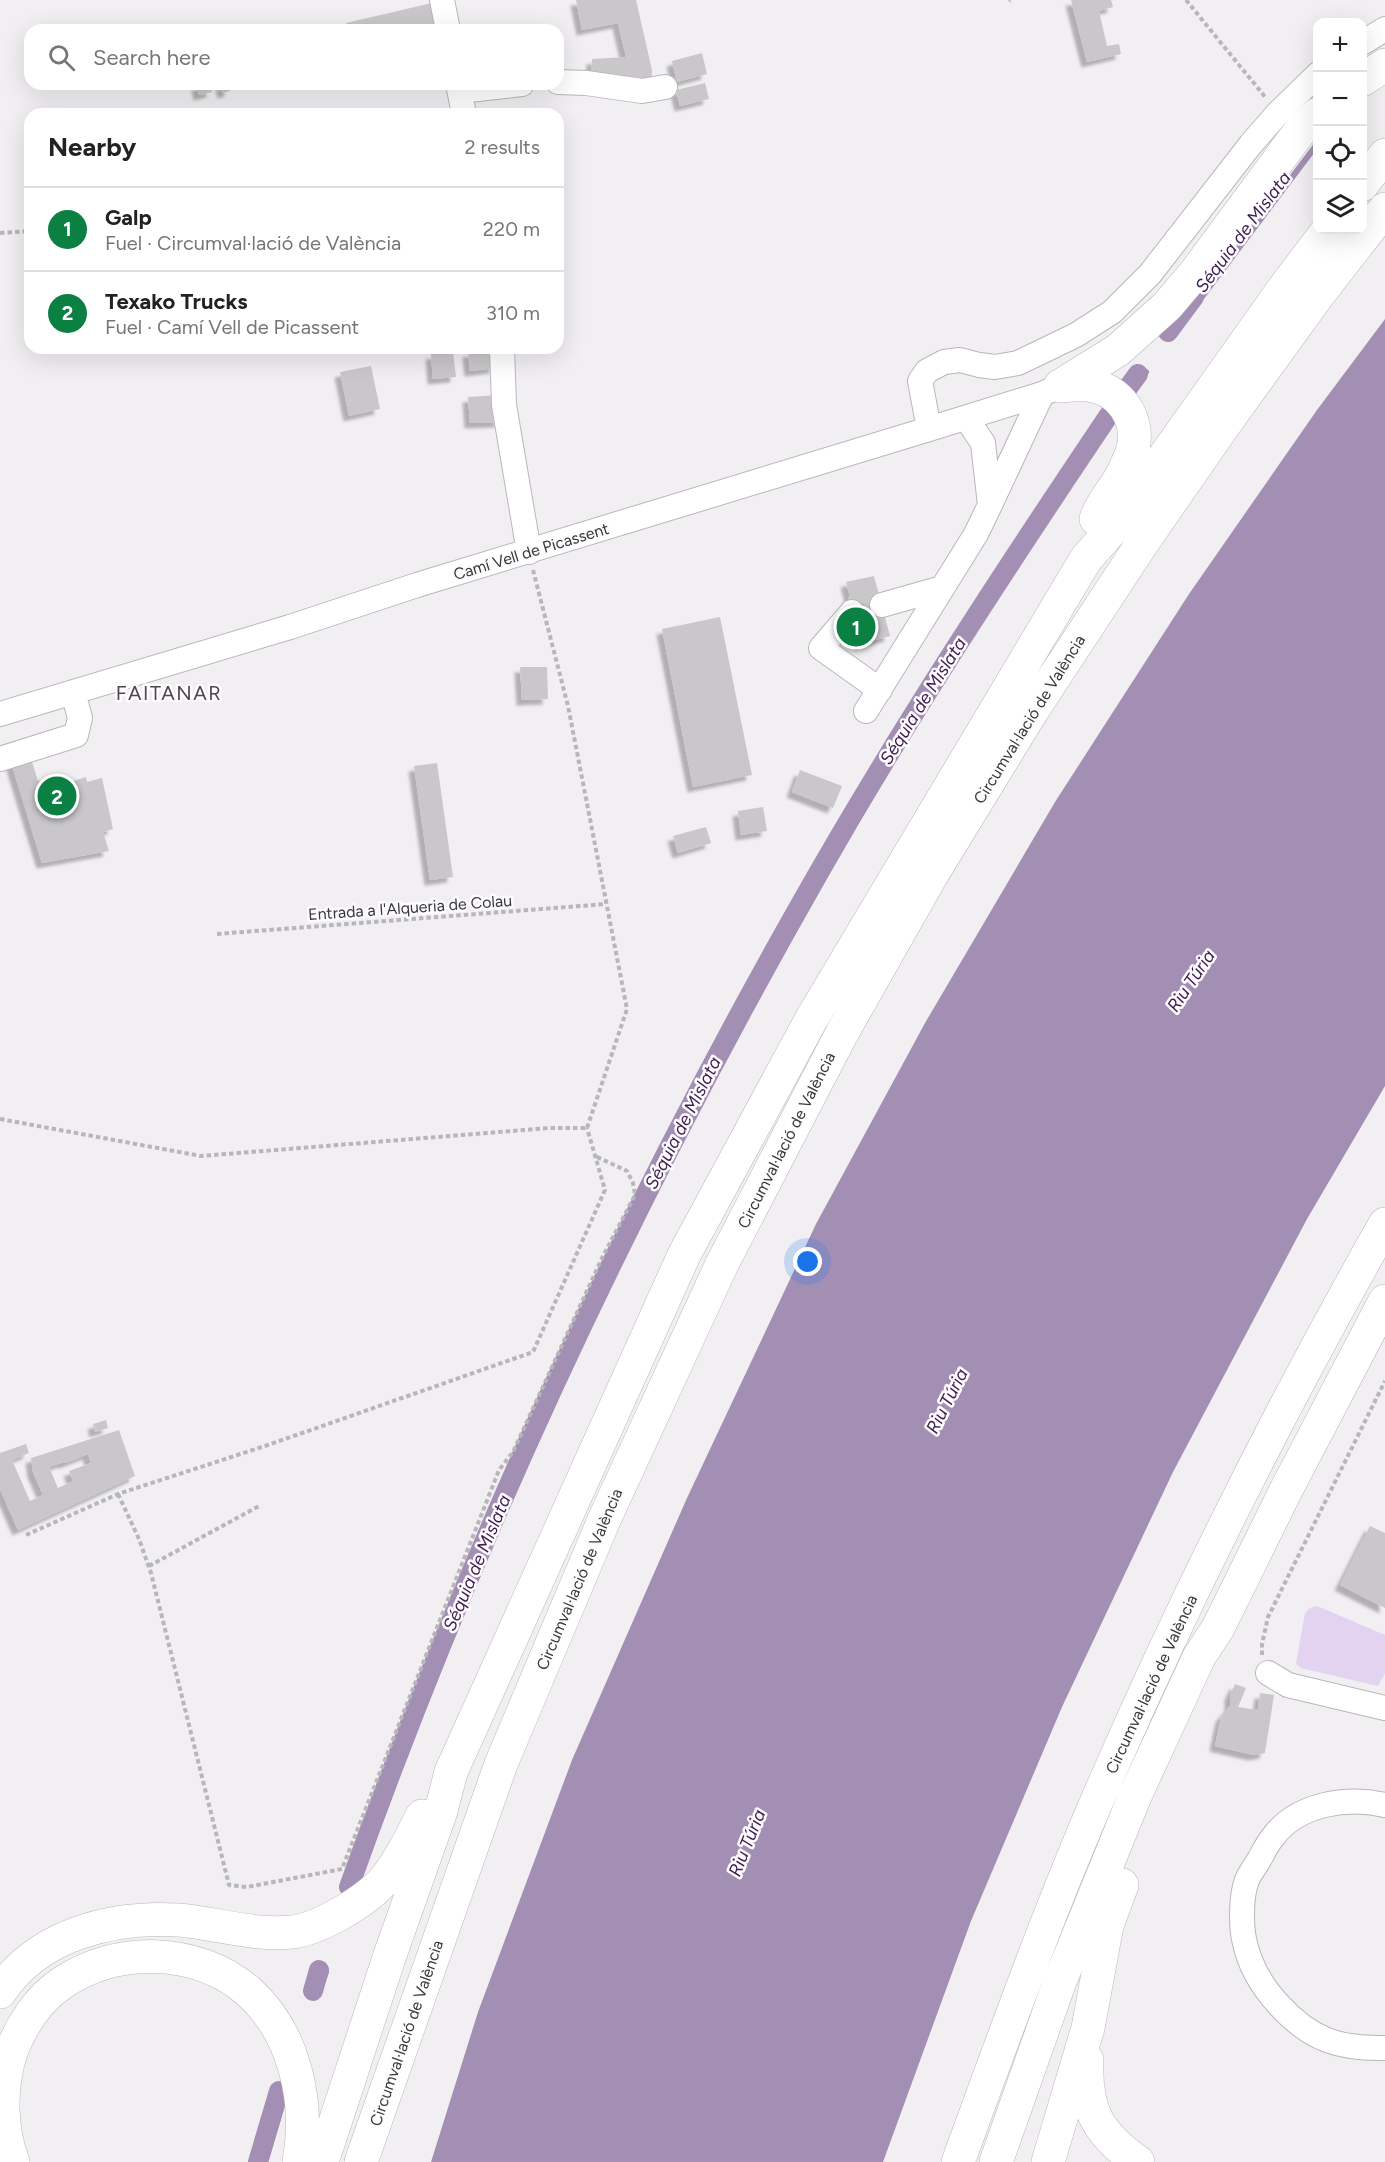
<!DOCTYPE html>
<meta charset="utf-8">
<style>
:root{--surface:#fff;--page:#f2f2f2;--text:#222;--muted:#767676;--line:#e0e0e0;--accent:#0b8043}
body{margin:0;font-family:Figtree,sans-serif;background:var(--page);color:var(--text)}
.controls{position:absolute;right:18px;top:18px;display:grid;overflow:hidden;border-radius:12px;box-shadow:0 6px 24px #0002}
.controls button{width:54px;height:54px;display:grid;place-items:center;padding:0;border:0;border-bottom:2px solid var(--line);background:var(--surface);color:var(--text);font:30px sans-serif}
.you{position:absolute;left:808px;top:1262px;width:21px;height:21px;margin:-15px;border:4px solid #fff;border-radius:50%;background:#1a73e8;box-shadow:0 0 0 9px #1a73e833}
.badge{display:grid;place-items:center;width:39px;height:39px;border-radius:50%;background:var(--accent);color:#fff;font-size:20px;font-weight:700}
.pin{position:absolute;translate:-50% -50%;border:3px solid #fff;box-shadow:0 2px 6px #0006}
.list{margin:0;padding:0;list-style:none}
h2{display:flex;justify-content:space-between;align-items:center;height:78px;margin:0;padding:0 24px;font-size:26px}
h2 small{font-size:20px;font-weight:400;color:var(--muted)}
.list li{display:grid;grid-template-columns:39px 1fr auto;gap:18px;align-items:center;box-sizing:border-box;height:84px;padding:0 24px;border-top:2px solid var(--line)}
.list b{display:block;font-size:22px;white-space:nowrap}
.list p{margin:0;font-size:20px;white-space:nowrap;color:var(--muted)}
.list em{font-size:20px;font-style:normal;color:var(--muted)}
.icon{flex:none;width:33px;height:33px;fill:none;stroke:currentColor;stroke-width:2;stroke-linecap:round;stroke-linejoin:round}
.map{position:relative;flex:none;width:1385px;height:2162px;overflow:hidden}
.search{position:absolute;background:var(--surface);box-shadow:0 6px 24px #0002;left:24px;top:24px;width:540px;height:66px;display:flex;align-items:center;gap:15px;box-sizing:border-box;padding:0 21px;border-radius:18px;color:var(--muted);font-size:22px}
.panel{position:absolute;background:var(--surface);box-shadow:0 6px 24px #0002;left:24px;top:108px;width:540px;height:246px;border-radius:18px}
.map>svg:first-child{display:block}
.green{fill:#e3d2f0}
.water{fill:#a48fb4}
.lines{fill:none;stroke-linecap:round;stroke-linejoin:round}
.stream{stroke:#a48fb4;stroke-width:6}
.canal{stroke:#a48fb4;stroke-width:20}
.building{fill:#c9c7ca;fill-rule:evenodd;filter:url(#shadow)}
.minor-casing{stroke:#b9b7ba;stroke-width:26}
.highway-casing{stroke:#b9b7ba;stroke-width:34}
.path{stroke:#b7b6b8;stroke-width:4;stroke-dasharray:4.5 3;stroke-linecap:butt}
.minor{stroke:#fff;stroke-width:24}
.highway{stroke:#fff;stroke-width:33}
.labels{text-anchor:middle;stroke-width:5;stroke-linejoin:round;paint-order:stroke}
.street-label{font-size:16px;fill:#383839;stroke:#fefcff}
.water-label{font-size:18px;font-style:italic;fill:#3c1f4e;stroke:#fefcff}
.quarter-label{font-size:20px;letter-spacing:1.5px;fill:#4b494c;stroke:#fefcff}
</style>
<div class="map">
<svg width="1385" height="2162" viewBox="0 0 1385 2162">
<defs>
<filter id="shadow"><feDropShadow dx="-5.5" dy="5.5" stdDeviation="1.5" flood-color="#0004"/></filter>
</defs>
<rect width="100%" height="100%" fill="#f1eff2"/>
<path class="green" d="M1317,1606L1385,1635V1673L1378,1686L1301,1668L1296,1664L1305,1613L1310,1608Z"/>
<path class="water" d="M1385,319V1086L1307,1219L1173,1472L1062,1707L971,1921L883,2162H431L478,2012L572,1760L687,1498L816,1224L925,1023L1055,802L1189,594L1317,410Z"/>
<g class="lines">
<path class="stream" d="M1173,335L1318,143
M1132,394L1146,372
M358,1881C501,1484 686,1105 903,743C969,631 1044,523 1116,416
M318,1993L326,1972
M265,2162L282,2105"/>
<path class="canal" d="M1168,332L1194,297
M1127,389L1138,374
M349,1887C470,1548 622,1219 800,905C896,735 1004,571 1113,409
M313,1991L319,1970
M258,2162L279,2091"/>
</g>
<path class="building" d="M576,0H636L652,70L651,86L591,77L592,59L626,57L618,23L582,30Z
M1071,0H1111L1113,7L1099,11L1107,46L1119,44L1121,54L1087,62Z
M432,3L438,28L430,30H348L346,23Z
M702,53L707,74L677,82L672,61Z
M705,83L709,99L680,106L676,90Z
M210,84L212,92L199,95L197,85Z
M221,84H229L230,91L223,93Z
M493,350L495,368L470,371L468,352Z
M453,352L456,377L433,379L431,354Z
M371,366L380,409L349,416L340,372Z
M499,395L500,422L470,423L468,397Z
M874,576L890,636L860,644L848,597H850L846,582Z
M720,617L752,775L693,787L662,629Z
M520,667H547L548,699L522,700Z
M30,755L38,781L58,775L61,785L86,777L87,782L102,778L113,829L103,832L109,851L42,863L11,762Z
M437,763L453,877L430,880L414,766Z
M800,770L842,786L833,808L792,792Z
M763,807L767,831L741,835L738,811Z
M706,827L711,843L678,853L673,836Z
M106,1420L108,1428L95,1432L93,1424Z
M119,1430L135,1476L18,1530L0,1489V1453L26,1444L29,1453L12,1460L30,1501L43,1495L33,1472L31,1458ZM88,1454L91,1463L69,1471L73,1481L58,1488L49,1467L64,1462L65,1463Z
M1370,1526L1385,1533V1608L1340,1585Z
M1235,1684L1246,1688L1238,1707L1258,1710L1260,1693L1274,1695L1265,1753L1254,1755L1215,1746L1221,1717L1230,1706V1695Z"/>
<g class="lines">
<defs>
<path id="minor" d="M442,0L448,30
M1362,43L1385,29
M558,82L586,83L642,91L665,87
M458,84L464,114
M460,91L522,84
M502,348L504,405L529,552
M929,429L920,381L927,371L944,362L960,360L979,365L995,367L1018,363L1076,335L1112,312L1150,274L1251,144L1278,113L1318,74
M990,505L1042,394
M882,605L942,588
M852,612L821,648L880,690
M866,711L976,534L990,505L983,443L966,418
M0,714L290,627L417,585L929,429L1042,394L1060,386
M0,759L76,735L80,718L73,692
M1268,1673L1288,1685L1385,1708
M1385,1805C1347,1796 1297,1804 1273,1837C1267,1844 1263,1853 1259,1860C1255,1867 1250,1873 1247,1880C1241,1895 1241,1924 1244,1939C1249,1965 1262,1987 1280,2006C1311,2040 1340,2049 1385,2048"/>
<path id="highway" d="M1362,80L1385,65
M1362,185L1385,155
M1060,386L1118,350L1167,306L1195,273L1303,127L1318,114
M1060,386C1070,385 1080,384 1088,385C1120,388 1140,419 1133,449C1131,456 1127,464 1124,471C1117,487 1101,502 1096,519
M0,1992C38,1934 113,1916 178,1920C216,1923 253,1936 291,1932C318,1930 368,1900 385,1879C400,1860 411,1838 422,1816
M1087,2060C1085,2110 1097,2133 1138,2162
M13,2162C0,2128 0,2086 11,2052C21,2026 38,1999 62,1983C117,1946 196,1947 248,1991C295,2033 310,2102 299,2162
M322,2162L390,1955L441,1811L451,1772L684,1255L812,1018L1086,559L1115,526L1287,284L1328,230
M361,2162L501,1764L604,1520L722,1264L842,1033L931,876L1032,711L1143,542L1224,425L1318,295L1385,209
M958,2162C1005,2034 1051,1905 1106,1780C1189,1590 1283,1404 1385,1224
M996,2162L1060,1981L1135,1796L1199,1657L1218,1628L1285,1492L1385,1301
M1048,2162L1088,2028L1107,1925L1122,1885"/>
</defs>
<use href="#minor" class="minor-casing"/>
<use href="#highway" class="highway-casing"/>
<path class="path" d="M1186,0L1266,98
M1009,1L1010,0
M0,233L30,231
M533,570L568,706L627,1009L587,1128
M217,934L606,904
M0,1119L201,1156L549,1128H587
M118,1494L139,1539L151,1573L229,1885L247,1887L342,1869L499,1470L513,1452L602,1258L635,1195L633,1183L627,1171L595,1156
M26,1535L118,1494L268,1445L533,1352L605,1190L587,1128
M149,1566L259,1506
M1262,1655V1644L1268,1617L1385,1381"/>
<use href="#minor" class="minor"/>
<use href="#highway" class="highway"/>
</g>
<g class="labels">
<g class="street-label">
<text transform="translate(531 551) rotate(-17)" y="6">Camí Vell de Picassent</text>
<text transform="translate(1029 719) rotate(-58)" y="6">Circumval·lació de València</text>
<text transform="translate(410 907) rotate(-4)" y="6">Entrada a l'Alqueria de Colau</text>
<text transform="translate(786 1140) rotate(-63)" y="6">Circumval·lació de València</text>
<text transform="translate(579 1579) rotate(-67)" y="6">Circumval·lació de València</text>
<text transform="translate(1151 1684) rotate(-65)" y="6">Circumval·lació de València</text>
<text transform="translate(406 2033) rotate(-71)" y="6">Circumval·lació de València</text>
</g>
<g class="water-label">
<text transform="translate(1243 232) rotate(-53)" y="6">Séquia de Mislata</text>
<text transform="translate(923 701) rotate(-58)" y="6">Séquia de Mislata</text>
<text transform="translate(1191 981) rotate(-56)" y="6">Riu Túria</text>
<text transform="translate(683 1123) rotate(-63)" y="6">Séquia de Mislata</text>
<text transform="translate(947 1401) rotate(-63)" y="6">Riu Túria</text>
<text transform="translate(477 1563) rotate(-67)" y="6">Séquia de Mislata</text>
<text transform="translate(747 1843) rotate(-68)" y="6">Riu Túria</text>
</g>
<g class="quarter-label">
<text x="169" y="700">FAITANAR</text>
</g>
</g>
</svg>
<div class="controls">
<button>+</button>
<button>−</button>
<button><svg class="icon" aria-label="locate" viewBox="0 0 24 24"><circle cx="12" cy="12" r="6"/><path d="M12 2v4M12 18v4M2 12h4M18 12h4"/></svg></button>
<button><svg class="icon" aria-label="layers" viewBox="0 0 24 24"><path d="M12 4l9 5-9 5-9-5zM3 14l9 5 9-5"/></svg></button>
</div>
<div class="you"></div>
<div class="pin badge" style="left:856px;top:627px">1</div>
<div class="pin badge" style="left:57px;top:796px">2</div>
<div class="search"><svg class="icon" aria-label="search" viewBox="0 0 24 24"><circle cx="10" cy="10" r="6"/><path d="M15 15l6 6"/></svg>Search here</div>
<section class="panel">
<h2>Nearby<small>2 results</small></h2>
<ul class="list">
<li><span class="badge">1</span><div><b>Galp</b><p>Fuel · Circumval·lació de València</p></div><em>220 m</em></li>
<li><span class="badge">2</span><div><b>Texako Trucks</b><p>Fuel · Camí Vell de Picassent</p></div><em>310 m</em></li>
</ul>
</section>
</div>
